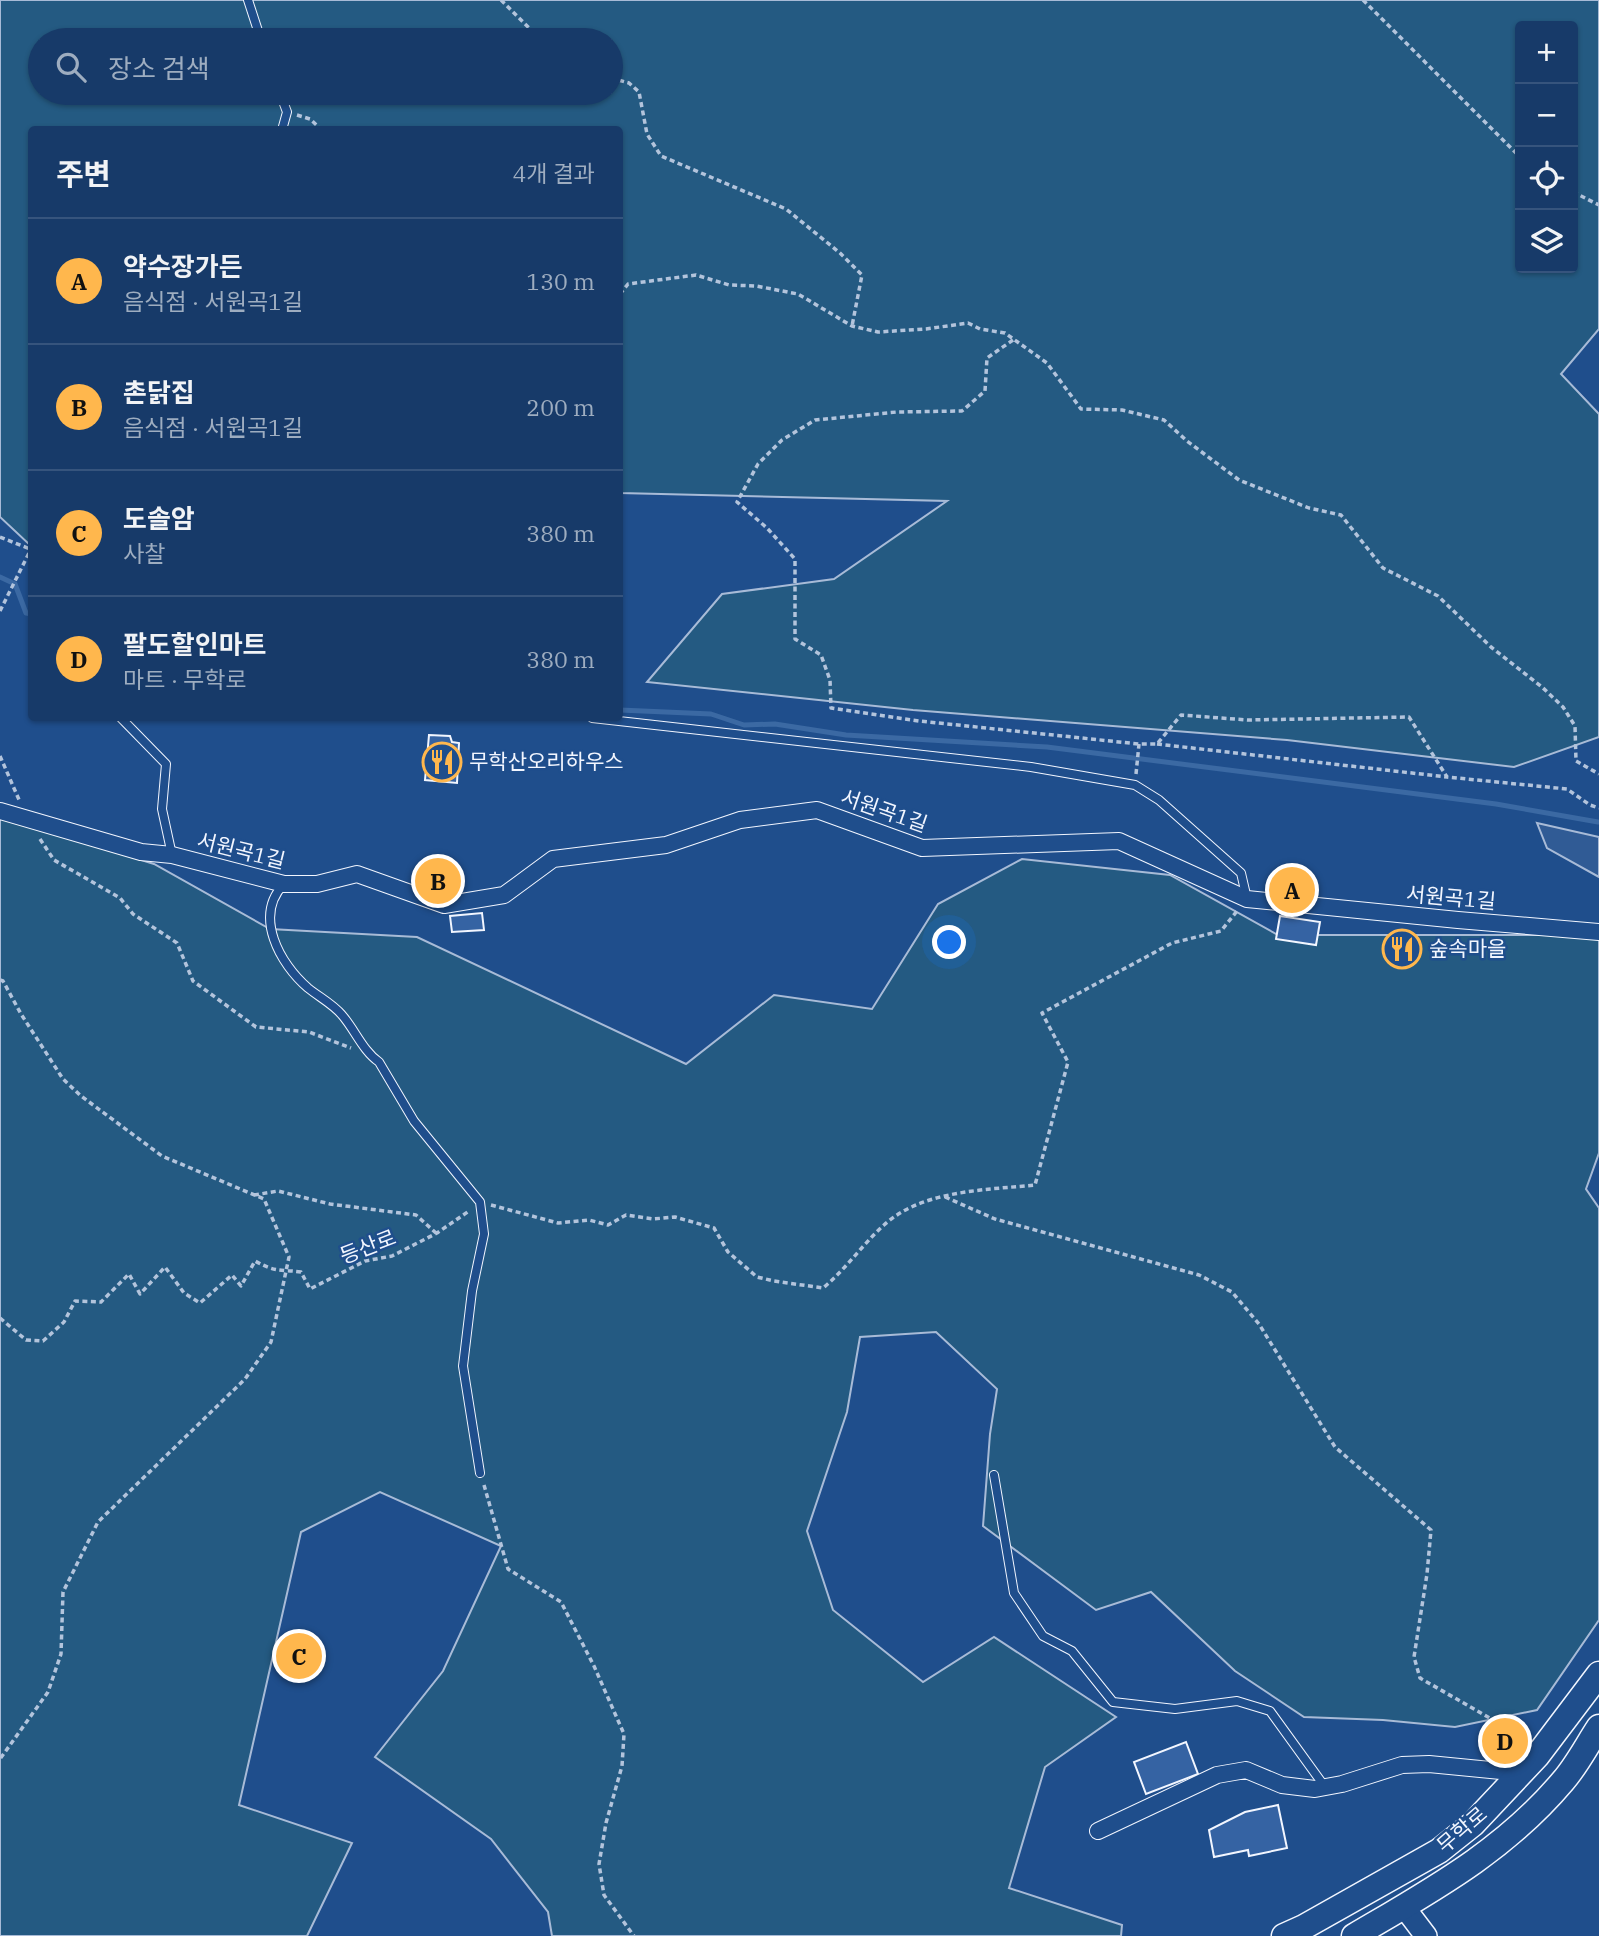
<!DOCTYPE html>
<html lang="ko">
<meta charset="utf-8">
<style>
:root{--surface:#173a69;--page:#20416f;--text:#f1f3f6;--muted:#9eadc0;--line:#36547d;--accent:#ffb74d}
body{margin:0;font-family:"IBM Plex Serif","Noto Sans KR",serif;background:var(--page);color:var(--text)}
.controls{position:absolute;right:21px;top:21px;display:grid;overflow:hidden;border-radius:7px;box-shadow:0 2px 5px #0004}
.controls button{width:63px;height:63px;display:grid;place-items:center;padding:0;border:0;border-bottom:2px solid var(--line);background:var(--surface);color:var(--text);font:35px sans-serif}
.you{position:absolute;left:950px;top:943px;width:24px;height:24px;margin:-18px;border:5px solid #fff;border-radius:50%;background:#1a73e8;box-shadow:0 0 0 10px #1a73e833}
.badge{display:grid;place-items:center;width:46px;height:46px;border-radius:50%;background:var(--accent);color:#111;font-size:23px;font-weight:700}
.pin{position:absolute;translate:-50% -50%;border:4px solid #fff;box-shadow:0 2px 7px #0006}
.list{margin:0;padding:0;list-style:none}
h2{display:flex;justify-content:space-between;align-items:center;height:91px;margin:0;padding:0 28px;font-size:30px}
h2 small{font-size:23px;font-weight:400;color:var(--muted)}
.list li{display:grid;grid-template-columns:46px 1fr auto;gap:21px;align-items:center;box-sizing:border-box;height:126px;padding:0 28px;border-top:2px solid var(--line)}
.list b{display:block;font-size:26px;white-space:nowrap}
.list p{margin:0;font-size:23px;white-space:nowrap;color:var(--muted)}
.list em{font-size:23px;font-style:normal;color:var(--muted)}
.icon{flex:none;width:38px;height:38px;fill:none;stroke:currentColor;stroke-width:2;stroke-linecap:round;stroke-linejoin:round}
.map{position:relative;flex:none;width:1599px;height:1936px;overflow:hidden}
.search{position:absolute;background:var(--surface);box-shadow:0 2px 5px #0004;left:28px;top:28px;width:595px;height:77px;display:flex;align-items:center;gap:18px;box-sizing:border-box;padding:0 24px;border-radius:38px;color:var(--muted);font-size:26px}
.panel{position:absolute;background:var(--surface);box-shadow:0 2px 5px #0004;left:28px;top:126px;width:595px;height:595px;border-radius:7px}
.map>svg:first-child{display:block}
.green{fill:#245a82;stroke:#a8bbd7;stroke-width:2;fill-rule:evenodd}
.parking{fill:#305b95;stroke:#a8bbd7;stroke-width:2}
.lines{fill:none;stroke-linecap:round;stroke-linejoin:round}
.stream{stroke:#3b69a3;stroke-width:5}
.building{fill:#3563a3;stroke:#f2f6ff;stroke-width:2}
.lane-casing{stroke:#f2f6ff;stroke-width:10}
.street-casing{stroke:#f2f6ff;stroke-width:18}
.secondary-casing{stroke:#f2f6ff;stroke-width:24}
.primary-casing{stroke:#f2f6ff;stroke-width:27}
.path{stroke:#b3c4dc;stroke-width:3.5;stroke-dasharray:5 3.5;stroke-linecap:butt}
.lane{stroke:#1f4e8c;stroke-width:8}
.street{stroke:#1f4e8c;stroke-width:16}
.secondary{stroke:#1f4e8c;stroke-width:21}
.primary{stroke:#1f4e8c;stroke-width:24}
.labels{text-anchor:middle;stroke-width:5;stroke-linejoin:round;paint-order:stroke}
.poi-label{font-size:21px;fill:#f2f6ff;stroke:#1f4e8c;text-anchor:start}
.street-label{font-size:21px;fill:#f2f6ff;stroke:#1f4e8c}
</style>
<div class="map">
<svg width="1599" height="1936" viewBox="0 0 1599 1936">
<rect width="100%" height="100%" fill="#1f4e8c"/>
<path class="green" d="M0,0H1599V329L1561,374L1599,414V737L1514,767L1287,740L913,710L647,682L722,594L834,579L947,501L620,493V130H32L31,546L0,517ZM1520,26H1573V268H1520ZM40,40H611V93H40Z
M0,816L154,864L270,929L417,937L686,1064L774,995L872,1009L938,904L1022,859L1170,875L1278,935H1599V1153L1586,1189L1599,1208V1620L1537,1710L1455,1727L1383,1720L1304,1717L1235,1671L1151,1592L1096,1610L983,1526L990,1434L997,1389L936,1332L860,1337L847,1412L807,1531L833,1610L923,1682L994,1637L1116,1717L1045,1767L1009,1888L1122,1925L1121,1936H552L548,1912L491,1839L375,1757L443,1671L501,1546L380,1492L301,1532L239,1805L352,1843L307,1936H0Z"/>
<path class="parking" d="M1537,823L1599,837V877L1547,848Z"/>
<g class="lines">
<path class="stream" d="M0,577L15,584L26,613L32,614
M620,710L711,714L744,725L775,724L846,735L1047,747L1496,804L1598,822"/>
</g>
<path class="building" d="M429,735L450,736L452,742L459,743L457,783L425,780Z
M443,866L448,893L434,896L428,869Z
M482,913L484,930L452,932L450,916Z
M1280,916L1320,922L1316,945L1276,939Z
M1186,1742L1198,1774L1146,1794L1134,1762Z
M1278,1805L1287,1848L1249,1856L1248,1850L1214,1857L1209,1830L1245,1812Z"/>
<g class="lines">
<defs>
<path id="lane" d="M248,0L261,40
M280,93L287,112L282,130
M121,718L166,764L162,809L172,855
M592,718L1031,767L1135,785L1159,800L1241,873L1247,899
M284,884C253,916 280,964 308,988C319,997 333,1004 342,1015C355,1030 363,1051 379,1062L414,1121L480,1202L484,1234L472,1291L463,1366L480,1473
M994,1475L1014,1593L1043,1636L1072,1651L1113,1702L1175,1709L1237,1701L1270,1711L1325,1787"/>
<path id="street" d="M0,811L141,852L172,855L284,884H317L357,874L444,905L504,895L553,859L666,845L740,820L817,810L922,848L1119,841L1247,899L1458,920L1599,932
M1098,1831L1217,1775L1246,1770L1282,1785L1315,1789L1342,1784L1402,1765L1429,1764L1521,1773"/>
<path id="secondary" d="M1404,1907L1426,1936"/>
<path id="primary" d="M1284,1936L1304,1927L1439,1851L1473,1824L1537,1756L1599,1674
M1354,1936C1432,1890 1504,1851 1563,1781C1577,1765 1587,1745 1599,1727"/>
</defs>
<use href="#lane" class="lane-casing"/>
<use href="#street" class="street-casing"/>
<use href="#secondary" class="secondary-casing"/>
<use href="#primary" class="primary-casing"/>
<path class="path" d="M501,0L541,40
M1363,0L1520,157
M611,78L629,83L639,92L647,134L661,156L786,209L840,253L862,275L852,326
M297,115L310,119L322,130
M1573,192L1599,205
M620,294L628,284L696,275L729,285L756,286L798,294L852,326L878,332L926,329L968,323L980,329L1005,333L1047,363L1081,409L1122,410L1164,420L1187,441L1239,480L1309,508L1341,515L1383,568L1438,596L1491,647L1542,687L1563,707L1575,726L1576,761L1599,774
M1013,340L987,358L985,391L962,411L897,412L815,420L782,440L758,464L737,502L767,528L795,559V639L821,655L830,680L831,708L919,721L1139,744H1157L1181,715L1248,720L1409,717L1447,777L1567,789L1590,805L1599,808
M0,537L30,549
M0,611L32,547
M1157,744L1447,777
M0,756L20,802
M1136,774L1139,744
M40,839L54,860L120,898L133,914L177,943L193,981L256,1027L309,1032L351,1048
M0,980L3,981L21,1014L63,1079L81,1096L162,1156L264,1199L289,1257L271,1342L245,1379L98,1522L63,1592L61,1654L48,1692L0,1759
M254,1195L278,1191L330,1204L416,1215L436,1233
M945,1197L995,1219L1199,1275L1232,1292L1259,1324L1335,1447L1431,1530L1427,1574L1414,1657L1420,1678L1526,1739
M491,1205L558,1223L589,1220L608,1225L626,1215L653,1219L675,1217L714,1228L728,1252L757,1277L774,1281L823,1288C846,1269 862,1245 884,1225C922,1190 986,1190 1035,1185L1068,1062L1042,1013L1172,943L1221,931L1237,911
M0,1318L26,1340L43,1341L64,1322L75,1301L101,1302L129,1274L140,1294L165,1267L184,1293L200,1303L232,1275L241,1286L255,1261C277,1273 279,1269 301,1272L310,1289L365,1261L392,1256L437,1233L469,1211
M484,1485L508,1569L561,1602L594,1666L624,1734L622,1766L606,1823L599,1864L604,1895L634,1936"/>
<use href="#lane" class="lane"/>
<use href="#street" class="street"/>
<use href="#secondary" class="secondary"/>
<use href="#primary" class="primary"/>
</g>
<defs>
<symbol id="restaurant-ring" viewBox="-11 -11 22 22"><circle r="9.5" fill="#1f4e8c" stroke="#ffb74d" stroke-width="1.5"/><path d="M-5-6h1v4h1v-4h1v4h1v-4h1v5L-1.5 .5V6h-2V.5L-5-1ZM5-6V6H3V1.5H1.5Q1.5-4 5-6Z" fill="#ffb74d"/></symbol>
</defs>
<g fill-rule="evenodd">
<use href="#restaurant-ring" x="420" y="740" width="44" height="44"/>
<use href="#restaurant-ring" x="1380" y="927" width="44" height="44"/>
</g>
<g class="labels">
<g class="poi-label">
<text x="469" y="769">무학산오리하우스</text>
<text x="1429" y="956">숲속마을</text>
</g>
<g class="street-label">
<text transform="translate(884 811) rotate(19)" y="7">서원곡1길</text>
<text transform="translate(241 851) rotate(14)" y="7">서원곡1길</text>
<text transform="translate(1451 898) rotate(5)" y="7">서원곡1길</text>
<text transform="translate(368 1247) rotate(-21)" y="7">등산로</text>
<text transform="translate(1462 1830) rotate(-41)" y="7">무학로</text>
</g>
</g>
</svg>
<div class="controls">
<button>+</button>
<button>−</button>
<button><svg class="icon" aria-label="locate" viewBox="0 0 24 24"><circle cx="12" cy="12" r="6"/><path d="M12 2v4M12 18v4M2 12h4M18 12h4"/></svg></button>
<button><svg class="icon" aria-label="layers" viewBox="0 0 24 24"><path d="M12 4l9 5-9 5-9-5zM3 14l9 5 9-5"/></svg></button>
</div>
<div class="you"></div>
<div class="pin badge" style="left:1292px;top:890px">A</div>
<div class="pin badge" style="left:438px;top:881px">B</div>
<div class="pin badge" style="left:299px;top:1656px">C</div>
<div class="pin badge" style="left:1505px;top:1741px">D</div>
<div class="search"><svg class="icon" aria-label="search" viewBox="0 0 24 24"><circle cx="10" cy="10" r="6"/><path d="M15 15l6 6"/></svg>장소 검색</div>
<section class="panel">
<h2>주변<small>4개 결과</small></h2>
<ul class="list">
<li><span class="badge">A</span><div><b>약수장가든</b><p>음식점 · 서원곡1길</p></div><em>130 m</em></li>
<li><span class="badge">B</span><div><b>촌닭집</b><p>음식점 · 서원곡1길</p></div><em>200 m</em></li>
<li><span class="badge">C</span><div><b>도솔암</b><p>사찰</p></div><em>380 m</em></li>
<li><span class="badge">D</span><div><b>팔도할인마트</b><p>마트 · 무학로</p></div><em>380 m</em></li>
</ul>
</section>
</div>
